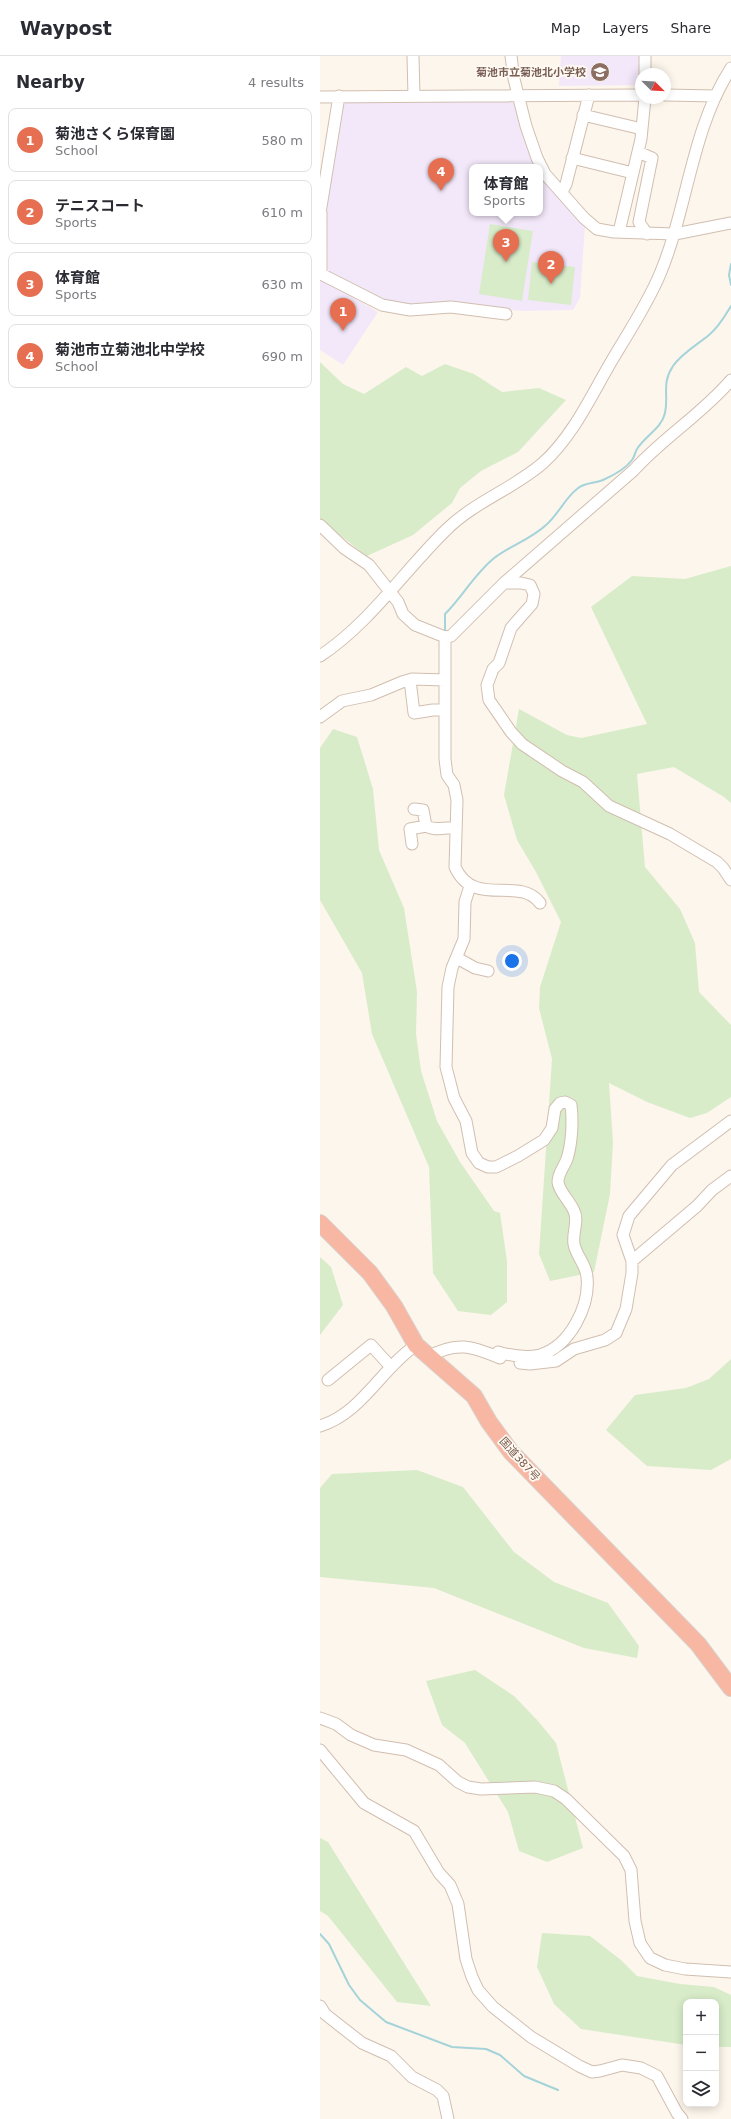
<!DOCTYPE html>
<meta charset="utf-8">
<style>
:root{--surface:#fff;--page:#f7f7f7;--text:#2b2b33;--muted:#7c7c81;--line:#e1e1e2;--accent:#e76f51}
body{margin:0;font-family:"DejaVu Sans","Noto Sans JP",sans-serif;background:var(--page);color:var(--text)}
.controls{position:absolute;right:12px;bottom:12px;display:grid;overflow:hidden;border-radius:8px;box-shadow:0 2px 10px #0003}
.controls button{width:36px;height:36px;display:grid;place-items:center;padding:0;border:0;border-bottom:1px solid var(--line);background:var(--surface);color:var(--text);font:20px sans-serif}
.compass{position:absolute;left:315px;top:12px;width:36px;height:36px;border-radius:50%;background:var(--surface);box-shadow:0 2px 10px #0003;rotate:114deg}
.you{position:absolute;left:192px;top:905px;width:14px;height:14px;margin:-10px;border:3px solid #fff;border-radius:50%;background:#1a73e8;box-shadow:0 0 0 6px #1a73e833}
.badge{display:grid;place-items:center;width:26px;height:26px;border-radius:50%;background:var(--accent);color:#fff;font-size:13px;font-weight:700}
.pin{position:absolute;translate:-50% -33px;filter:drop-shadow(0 1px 2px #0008)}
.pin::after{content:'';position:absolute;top:21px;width:14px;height:12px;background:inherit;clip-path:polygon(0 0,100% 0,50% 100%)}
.popup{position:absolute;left:149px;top:108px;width:74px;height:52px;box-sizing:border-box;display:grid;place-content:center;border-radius:8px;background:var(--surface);filter:drop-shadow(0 1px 3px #0005);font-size:13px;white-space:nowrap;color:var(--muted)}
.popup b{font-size:15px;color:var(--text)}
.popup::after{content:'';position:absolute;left:50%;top:100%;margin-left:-8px;border:8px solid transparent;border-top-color:var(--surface)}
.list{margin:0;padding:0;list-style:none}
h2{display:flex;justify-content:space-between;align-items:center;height:52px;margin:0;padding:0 16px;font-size:17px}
h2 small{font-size:13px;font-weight:400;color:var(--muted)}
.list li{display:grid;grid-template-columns:26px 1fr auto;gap:12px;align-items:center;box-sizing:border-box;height:64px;margin:0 8px 8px;padding:0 8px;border:1px solid var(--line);border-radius:8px}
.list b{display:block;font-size:15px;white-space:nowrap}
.list p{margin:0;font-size:13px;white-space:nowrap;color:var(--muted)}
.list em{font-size:13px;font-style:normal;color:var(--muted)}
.icon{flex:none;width:22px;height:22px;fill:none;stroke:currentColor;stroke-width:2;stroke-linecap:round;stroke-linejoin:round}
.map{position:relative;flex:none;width:411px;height:2063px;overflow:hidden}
header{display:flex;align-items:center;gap:24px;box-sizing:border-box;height:56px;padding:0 20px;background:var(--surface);border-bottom:1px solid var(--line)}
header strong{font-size:19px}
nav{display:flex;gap:22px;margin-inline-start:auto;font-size:14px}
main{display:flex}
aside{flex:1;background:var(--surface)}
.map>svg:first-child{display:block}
.education{fill:#f3e8fa}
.green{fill:#d8ecc9}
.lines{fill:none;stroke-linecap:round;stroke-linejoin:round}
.stream{stroke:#a5d3da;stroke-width:2}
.minor-casing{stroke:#d1beb0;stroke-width:13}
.highway-casing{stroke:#dad1cd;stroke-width:18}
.minor{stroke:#fff;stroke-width:11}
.highway{stroke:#f7b7a3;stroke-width:16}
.labels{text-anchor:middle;stroke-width:3.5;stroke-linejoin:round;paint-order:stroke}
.education-label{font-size:11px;font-weight:bold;fill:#785e54;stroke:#fffaf3;text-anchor:end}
.street-label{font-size:11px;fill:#7a5c4d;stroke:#fffaf3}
</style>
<header>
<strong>Waypost</strong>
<nav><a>Map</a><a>Layers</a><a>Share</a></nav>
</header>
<main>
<aside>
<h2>Nearby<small>4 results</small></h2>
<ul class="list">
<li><span class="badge">1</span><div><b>菊池さくら保育園</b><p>School</p></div><em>580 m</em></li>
<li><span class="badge">2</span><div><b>テニスコート</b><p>Sports</p></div><em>610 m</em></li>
<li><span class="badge">3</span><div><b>体育館</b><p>Sports</p></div><em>630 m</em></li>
<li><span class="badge">4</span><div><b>菊池市立菊池北中学校</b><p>School</p></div><em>690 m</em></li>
</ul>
</aside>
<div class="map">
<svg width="411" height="2063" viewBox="0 0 411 2063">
<rect width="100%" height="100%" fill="#fdf6ec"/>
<path class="education" d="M241,0H321L319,29L239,30Z
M23,44L189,45L196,48L214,111H152V157H220V122L265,170L260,242L253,254L203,255L121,247L94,250L65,245L11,219L8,214L7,152Z
M0,222L58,256L23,309L0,294Z"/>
<path class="green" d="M170,168L213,175L202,245L159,238Z
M212,206L255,211L251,249L208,244Z
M0,306L23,328L44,338L86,311L102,320L125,308L154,318L182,336L219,332L246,344L198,396L161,415L140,432L132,447L93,479L47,500L0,464Z
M411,510V747L404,741L354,711L317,718L325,811L360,853L375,887L379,936L411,969V1041L387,1057L370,1062L327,1046L289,1027L293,1087L290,1138L274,1216L230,1225L219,1198L232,1003L219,952L220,931L241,866L216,816L197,784L184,739L199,653L247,679L261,682L327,668L271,551L312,520L365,523Z
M13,673L37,681L53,733L59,794L84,852L97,936L96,978L101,1015L117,1065L140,1106L174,1155L180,1157L187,1205V1246L171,1259L138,1255L113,1217L109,1111L52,978L42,917L0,844V692Z
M0,1201L11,1211L23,1249L0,1279Z
M411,1303V1403L391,1414L327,1410L286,1374L315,1339L366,1332L389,1323Z
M97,1414L143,1431L194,1496L234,1526L288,1547L319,1590L317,1602L264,1592L114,1532L0,1521V1432L12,1418Z
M155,1614L194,1640L218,1665L236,1687L263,1792L227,1806L199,1795L188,1756L145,1687L122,1669L106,1625Z
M0,1782L8,1786L111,1950L77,1946L8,1860L0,1855Z
M222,1877L270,1880L301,1904L317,1920L360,1928L394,1931L411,1939V1991H396V1946H366V1989L261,1973L234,1948L217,1911Z"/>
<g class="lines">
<path class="stream" d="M411,208L409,219L411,229
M125,577V558C142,541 154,519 173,503C189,490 210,484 226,469C238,459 245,442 257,433C265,426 274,428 283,424C292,420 306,412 312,404C315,400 315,396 317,393C325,380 342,372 345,357C349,339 341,328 353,310C362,297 377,289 389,279C399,271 405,260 411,250
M0,1878L9,1888L29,1929L40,1944L66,1966L132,1991L166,1993L180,1999L204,2020L238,2034"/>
<defs>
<path id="minor" d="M93,0L94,40
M191,0L194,23L206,70L217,102L225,118L264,162L277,173L294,176L355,178L411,167
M325,18V0
M345,39L396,40
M0,41L321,39
M263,59L322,73
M318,96L332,102L319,166L327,178
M252,102L313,117
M242,136L246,128L269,39
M0,157L19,40
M1,157V218L62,249L90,254L131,251L186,258
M299,176L321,83L325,42
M0,469L24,492L49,509L78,546L83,558L95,569L125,581L131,580L184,527L314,414C344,381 382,358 411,324
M184,527H201L210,529L214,538L212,548L191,572L179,607L173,613L167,629L169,644L191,676L202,688L242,715L263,726L289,750L350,778L397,806L403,812L411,824
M125,581V703L127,719L134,729L137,744L135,811C154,853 199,819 220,847
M0,600C50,567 83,516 126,474C154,446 193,433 223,407C253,380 271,340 291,306C308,277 327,249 340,218C368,151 371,74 411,12
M90,624L94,657L113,654H124
M0,661L22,645L51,639L82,626L92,623L125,624
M94,753L103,754L106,770C116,776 125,770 136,772
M92,788L90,773L106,770
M150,830L145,846L144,883L132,912L128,931L126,1011L134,1042L146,1065L152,1097L159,1107L168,1111H176L198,1100L224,1084L232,1072L235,1053L240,1047L245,1046L251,1049C253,1065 252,1087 247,1103C244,1111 238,1117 238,1126C239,1136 250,1145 254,1155C259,1165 252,1177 254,1188C256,1200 266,1208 267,1221C270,1250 250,1290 220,1299C207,1302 192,1300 178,1296L175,1300
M137,902L155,912L168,915
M312,1205L377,1150L392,1134L411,1120
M108,1301C136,1285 152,1290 180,1302
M200,1307L210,1308L236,1305L254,1293L285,1284L296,1277L306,1253L312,1217V1205L303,1179L309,1160L352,1109L411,1065
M8,1324L51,1289L71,1311
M0,1370C42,1357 61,1313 96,1289
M0,1662L16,1668L31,1679L54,1689L86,1694L119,1709L138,1726L148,1731L161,1733L215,1731L234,1735L246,1743L304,1800L311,1814L315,1865L320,1887L330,1902L345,1909L365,1913L411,1916
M0,1694L44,1747L94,1775L119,1817L130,1829L138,1848L146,1903L152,1921L158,1934L173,1951L211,1981L259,2010L272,2016L280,2015L302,2009L321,2012L337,2020L357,2057L362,2063
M0,1950L5,1958L42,1987L71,2000L92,2021L117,2034L123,2040L128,2063"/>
<path id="highway" d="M0,1167L50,1217L74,1250L96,1289L154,1340L169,1366L191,1396L378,1588L411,1632"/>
</defs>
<use href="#minor" class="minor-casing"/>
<use href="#highway" class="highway-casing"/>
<use href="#minor" class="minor"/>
<use href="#highway" class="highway"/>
</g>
<defs>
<symbol id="school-disc" viewBox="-11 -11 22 22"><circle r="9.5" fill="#8d6e63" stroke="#fffaf3"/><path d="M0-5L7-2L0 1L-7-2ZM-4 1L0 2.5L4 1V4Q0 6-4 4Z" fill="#fff"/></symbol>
</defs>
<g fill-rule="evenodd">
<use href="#school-disc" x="269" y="5" width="22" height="22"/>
</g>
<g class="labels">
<g class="education-label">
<text x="266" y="20">菊池市立菊池北小学校</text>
</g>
<g class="street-label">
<text transform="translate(200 1403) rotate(48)" y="4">国道387号</text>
</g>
</g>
</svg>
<div class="controls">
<button>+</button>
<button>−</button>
<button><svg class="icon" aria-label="layers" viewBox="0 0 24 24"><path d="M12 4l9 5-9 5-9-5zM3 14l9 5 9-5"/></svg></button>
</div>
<svg class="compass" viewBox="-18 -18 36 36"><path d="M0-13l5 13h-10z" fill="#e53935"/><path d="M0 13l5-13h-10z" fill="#7c7c81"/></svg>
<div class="you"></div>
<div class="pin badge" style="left:23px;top:275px">1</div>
<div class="pin badge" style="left:231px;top:228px">2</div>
<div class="pin badge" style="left:186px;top:206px">3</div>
<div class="popup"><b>体育館</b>Sports</div>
<div class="pin badge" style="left:121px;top:135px">4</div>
</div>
</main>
